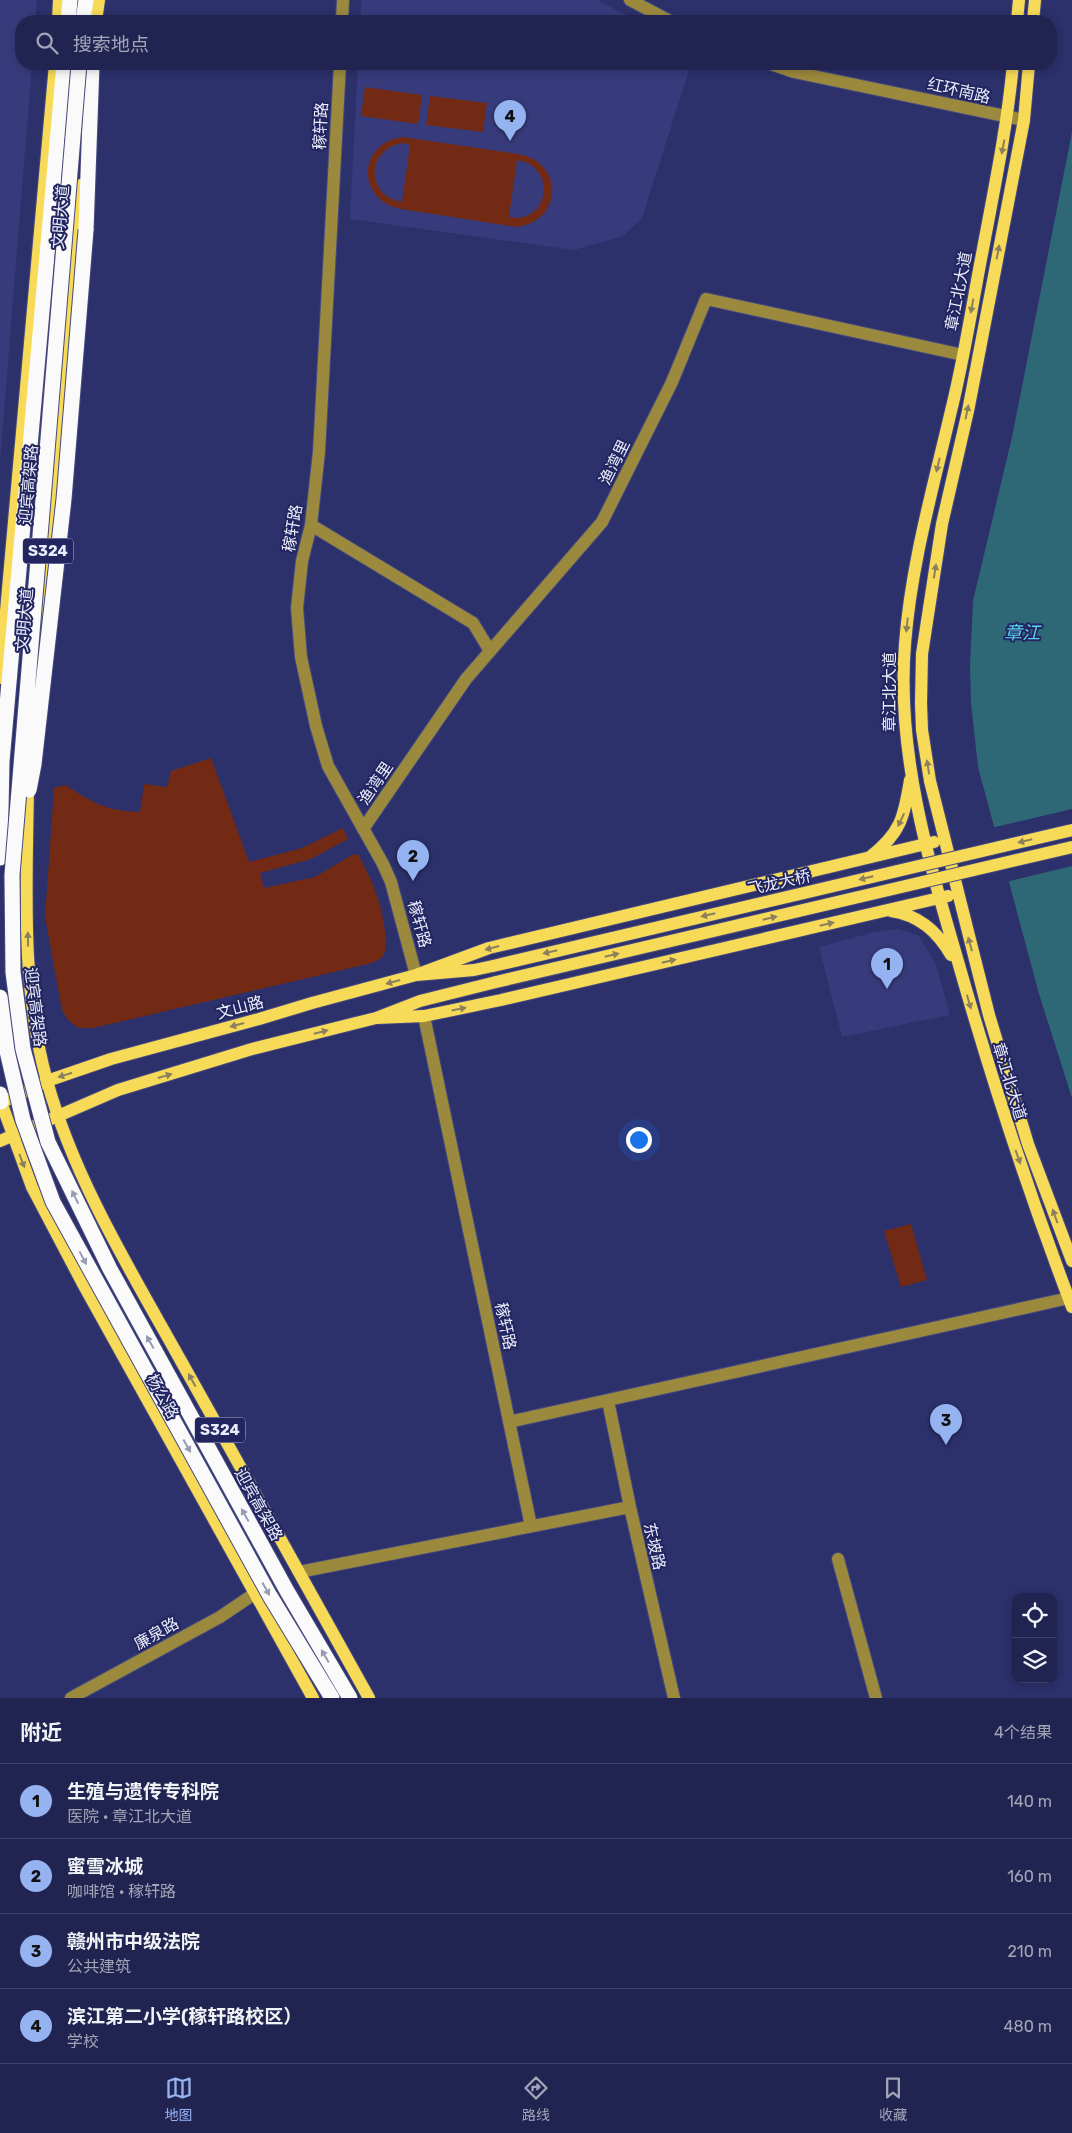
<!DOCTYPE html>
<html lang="zh">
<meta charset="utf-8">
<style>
:root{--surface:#212450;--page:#292c57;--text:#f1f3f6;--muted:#a2a4b7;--line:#3e4167;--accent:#95b2f1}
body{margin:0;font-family:Rubik,"Noto Sans SC",sans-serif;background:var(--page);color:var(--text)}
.controls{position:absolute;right:15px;bottom:15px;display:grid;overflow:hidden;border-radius:10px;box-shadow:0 2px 8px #0003}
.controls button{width:45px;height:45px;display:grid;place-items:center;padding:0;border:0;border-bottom:1px solid var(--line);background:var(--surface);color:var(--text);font:25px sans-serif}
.you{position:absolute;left:638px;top:1139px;width:18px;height:18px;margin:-12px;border:4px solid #fff;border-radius:50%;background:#1a73e8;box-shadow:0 0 0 8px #1a73e833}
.badge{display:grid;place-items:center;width:32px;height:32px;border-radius:50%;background:var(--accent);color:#111;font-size:16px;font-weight:700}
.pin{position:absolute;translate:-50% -41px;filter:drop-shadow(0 1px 2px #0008)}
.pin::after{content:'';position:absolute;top:26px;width:18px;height:15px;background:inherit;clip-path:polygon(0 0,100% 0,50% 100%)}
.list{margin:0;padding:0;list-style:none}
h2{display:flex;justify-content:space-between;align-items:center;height:65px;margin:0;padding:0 20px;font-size:21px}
h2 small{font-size:16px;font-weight:400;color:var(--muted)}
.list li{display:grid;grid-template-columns:32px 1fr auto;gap:15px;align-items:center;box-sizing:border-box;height:75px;padding:0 20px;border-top:1px solid var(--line)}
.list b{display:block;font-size:19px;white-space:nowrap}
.list p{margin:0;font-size:16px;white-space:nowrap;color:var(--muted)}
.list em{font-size:16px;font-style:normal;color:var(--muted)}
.icon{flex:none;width:28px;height:28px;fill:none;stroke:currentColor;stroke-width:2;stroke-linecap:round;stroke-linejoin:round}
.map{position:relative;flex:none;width:1072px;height:1698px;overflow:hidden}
.search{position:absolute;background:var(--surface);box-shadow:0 2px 8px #0003;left:15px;right:15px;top:15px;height:55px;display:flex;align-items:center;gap:12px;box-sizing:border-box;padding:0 18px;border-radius:20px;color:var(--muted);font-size:19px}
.sheet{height:365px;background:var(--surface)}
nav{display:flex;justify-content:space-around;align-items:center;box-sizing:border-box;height:70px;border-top:1px solid var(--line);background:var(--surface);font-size:14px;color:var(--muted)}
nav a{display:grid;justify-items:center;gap:2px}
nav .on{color:var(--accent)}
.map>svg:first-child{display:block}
.built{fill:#373b7b}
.green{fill:#732a15;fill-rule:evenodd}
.water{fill:#2e6876}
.pier{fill:#2c306b}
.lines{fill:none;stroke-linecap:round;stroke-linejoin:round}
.minor-casing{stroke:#464a7f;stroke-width:14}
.major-casing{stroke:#464a7f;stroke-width:14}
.highway-casing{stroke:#464a7f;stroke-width:17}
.minor{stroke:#9b893d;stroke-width:12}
.major{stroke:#f7da58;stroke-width:12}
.highway{stroke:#fafafa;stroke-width:15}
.major-bridge-casing{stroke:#464a7f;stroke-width:14;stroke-linecap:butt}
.highway-bridge-casing{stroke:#464a7f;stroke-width:17;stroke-linecap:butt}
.major-bridge{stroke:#f7da58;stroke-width:12}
.highway-bridge{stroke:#fafafa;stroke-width:15}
.oneway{fill:#8c805c}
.oneway2{fill:#999ab4}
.labels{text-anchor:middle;stroke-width:4;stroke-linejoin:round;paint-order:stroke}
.shield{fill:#22255f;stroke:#adb0cc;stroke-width:1}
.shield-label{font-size:15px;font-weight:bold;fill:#e9ecfb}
.street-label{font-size:16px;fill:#e9ecfb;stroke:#22255f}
.water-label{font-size:18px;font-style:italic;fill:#5ad2ef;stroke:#22255f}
</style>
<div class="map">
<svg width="1072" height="1698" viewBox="0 0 1072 1698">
<rect width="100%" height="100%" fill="#2c306b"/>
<path class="built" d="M0,0H37L35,21H21V64H32L0,462Z
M362,0H598L636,21H360Z
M358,64H691L642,218L623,236L574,250L350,219Z
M897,929L918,935L936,964L950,1015L842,1037L819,947L871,933Z"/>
<path class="green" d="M365,87L422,95L418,124L361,116Z
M430,96L487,103L483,132L426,125Z
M403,137L518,154C565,162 563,222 516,227L401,209C356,200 357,143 403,137ZM403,143L410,145L402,202C365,196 366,149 403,143ZM517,160C558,166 549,225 509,217Z
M211,758L249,862L302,848L343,828L348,839L311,859L260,873L264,888L315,877L352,855L358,854C372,881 381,900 385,931C386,940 388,949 382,957C378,961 373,962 368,964L93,1028H78L67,1019L62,1010L45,917L54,788L65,785C94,803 106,811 140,812L144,784L167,787L171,771Z
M911,1224L927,1280L901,1287L884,1231Z"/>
<path class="water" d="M1072,132V1098L1039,994L978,767L971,703L970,666L973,601L1012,437Z"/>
<path class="pier" d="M1072,809V866L1006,882L991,828Z"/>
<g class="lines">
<defs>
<path id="minor" d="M630,0L670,21
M342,21L343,0
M340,64L319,452L311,525L302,561L297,608L301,657L316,726L328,766L383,864L391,882L416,975
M771,64L794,72L1024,120
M311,525L473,623L490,651
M363,829L466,679L602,522L672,382L706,299L963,355
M424,1016L531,1526
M608,1401L630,1507L674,1698
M509,1422L1069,1298
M838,1559L876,1698
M299,1572L630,1507
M71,1698L220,1617L254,1594"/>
<path id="major" d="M58,21L59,0
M96,21L99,0
M1017,21L1019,0
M1033,21L1035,0
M1013,64C1007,128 994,190 982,254C972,306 964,359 951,411C933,488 911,565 905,644C896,753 929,862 959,965C992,1081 1029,1194 1072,1307
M1029,64L1024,120L968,411L942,524L922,654L921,703L922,730L930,781L989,1015L1028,1144L1072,1261
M0,678L55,64
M35,693L81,185
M28,782C27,882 20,984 47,1081C75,1181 131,1271 181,1361C244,1473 306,1585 369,1698
M870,857C901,833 904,817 910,780
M891,911C919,915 937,931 951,955
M416,975L489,948L934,842
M376,1018L424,1016L501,1000L948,896
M1,1102L32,1187L82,1282L313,1698
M0,1103L47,1081L111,1059L259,1019L312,1003L416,975L474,970L493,966
M0,1141L118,1090L252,1049L376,1018L420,1001L496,982"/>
<path id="highway" d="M68,21L70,0
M83,21L86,0
M86,230L92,64
M0,858L2,761L64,64
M0,1094L1,1102"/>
</defs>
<use href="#minor" class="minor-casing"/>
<use href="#major" class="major-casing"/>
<use href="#highway" class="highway-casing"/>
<use href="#minor" class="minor"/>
<use href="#major" class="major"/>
<use href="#highway" class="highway"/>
<defs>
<path id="major-bridge" d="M493,966L1072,830
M496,982L1072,847"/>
<path id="highway-bridge" d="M79,64L12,875L13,972L23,1049L48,1142L110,1269L287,1591L350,1698
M29,790L34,764L64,499L86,230
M0,997L7,1051L23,1120L53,1202L270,1596L332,1698"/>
</defs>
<use href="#major-bridge" class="major-bridge-casing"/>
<use href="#highway-bridge" class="highway-bridge-casing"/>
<use href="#major-bridge" class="major-bridge"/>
<use href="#highway-bridge" class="highway-bridge"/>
</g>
<defs><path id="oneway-solid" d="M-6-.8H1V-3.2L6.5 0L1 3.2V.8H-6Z" transform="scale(1.25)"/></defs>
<g class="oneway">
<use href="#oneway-solid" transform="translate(1003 147) rotate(101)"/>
<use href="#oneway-solid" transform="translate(998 252) rotate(-79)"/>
<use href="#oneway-solid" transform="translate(972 306) rotate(101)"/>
<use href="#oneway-solid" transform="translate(967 412) rotate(-78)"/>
<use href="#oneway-solid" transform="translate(938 465) rotate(103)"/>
<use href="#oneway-solid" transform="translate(935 571) rotate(-81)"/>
<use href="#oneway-solid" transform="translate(907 625) rotate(96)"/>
<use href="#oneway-solid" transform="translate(928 767) rotate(-99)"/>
<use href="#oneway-solid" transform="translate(901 820) rotate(115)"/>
<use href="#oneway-solid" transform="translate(1025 841) rotate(167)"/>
<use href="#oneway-solid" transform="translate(866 878) rotate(167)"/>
<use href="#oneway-solid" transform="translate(708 915) rotate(167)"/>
<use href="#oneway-solid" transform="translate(770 918) rotate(-13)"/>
<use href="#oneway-solid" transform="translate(827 924) rotate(-13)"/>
<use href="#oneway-solid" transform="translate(28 939) rotate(-91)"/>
<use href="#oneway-solid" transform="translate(970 944) rotate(-105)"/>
<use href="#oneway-solid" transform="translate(492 948) rotate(165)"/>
<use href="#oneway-solid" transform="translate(550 952) rotate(167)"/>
<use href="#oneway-solid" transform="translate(612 955) rotate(-13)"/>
<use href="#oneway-solid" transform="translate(669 961) rotate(-13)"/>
<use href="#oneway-solid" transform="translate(393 982) rotate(165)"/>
<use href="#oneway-solid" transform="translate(969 1002) rotate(74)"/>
<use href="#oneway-solid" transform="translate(459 1009) rotate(-11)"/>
<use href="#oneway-solid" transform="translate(237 1025) rotate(165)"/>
<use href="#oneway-solid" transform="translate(321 1032) rotate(-14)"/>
<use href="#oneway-solid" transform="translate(65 1075) rotate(162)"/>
<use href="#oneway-solid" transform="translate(165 1076) rotate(-16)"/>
<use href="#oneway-solid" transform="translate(1018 1157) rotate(70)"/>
<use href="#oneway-solid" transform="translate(22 1161) rotate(69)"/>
<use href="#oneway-solid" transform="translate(1055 1216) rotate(-110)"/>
<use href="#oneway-solid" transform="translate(192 1380) rotate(-119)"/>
</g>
<g class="oneway2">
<use href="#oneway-solid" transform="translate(75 1197) rotate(-116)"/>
<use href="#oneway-solid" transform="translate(83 1258) rotate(62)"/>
<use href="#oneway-solid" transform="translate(150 1342) rotate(-119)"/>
<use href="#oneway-solid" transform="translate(187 1446) rotate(61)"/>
<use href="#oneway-solid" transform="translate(245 1515) rotate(-119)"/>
<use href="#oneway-solid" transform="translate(266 1589) rotate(61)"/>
<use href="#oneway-solid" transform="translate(325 1656) rotate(-120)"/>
</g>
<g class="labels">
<g class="shield">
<rect x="23" y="538.5" width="50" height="25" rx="4"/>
<rect x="195" y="1417.5" width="50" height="25" rx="4"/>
</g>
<g class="shield-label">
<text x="48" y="556">S324</text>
<text x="220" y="1435">S324</text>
</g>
<g class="street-label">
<text transform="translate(959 90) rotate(13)" y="6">红环南路</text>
<text transform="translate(320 126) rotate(-87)" y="6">稼轩路</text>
<text transform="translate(60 217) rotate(-85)" y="6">文明大道</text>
<text transform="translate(958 291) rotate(-79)" y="6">章江北大道</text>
<text transform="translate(614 462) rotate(-64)" y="6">渔湾里</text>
<text transform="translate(28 485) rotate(-85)" y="6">迎宾高架路</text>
<text transform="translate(292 528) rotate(-80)" y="6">稼轩路</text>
<text transform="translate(24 620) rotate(-85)" y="6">文明大道</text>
<text transform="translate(889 692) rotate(-90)" y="6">章江北大道</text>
<text transform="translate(375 783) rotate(-56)" y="6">渔湾里</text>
<text transform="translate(779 882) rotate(-13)" y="6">飞龙大桥</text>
<text transform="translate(420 924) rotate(75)" y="6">稼轩路</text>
<text transform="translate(36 1007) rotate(83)" y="6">迎宾高架路</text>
<text transform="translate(240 1007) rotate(-15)" y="6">文山路</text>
<text transform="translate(1010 1081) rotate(73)" y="6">章江北大道</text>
<text transform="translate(506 1326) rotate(78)" y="6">稼轩路</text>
<text transform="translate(163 1396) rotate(61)" y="6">杨公路</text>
<text transform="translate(259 1504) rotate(61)" y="6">迎宾高架路</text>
<text transform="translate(655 1546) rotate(77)" y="6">东坡路</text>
<text transform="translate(156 1633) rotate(-29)" y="6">廉泉路</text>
</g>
<g class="water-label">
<text x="1022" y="639">章江</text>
</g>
</g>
</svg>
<div class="controls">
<button><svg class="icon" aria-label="locate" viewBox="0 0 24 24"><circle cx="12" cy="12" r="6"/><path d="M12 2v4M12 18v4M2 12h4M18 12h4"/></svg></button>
<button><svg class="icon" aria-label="layers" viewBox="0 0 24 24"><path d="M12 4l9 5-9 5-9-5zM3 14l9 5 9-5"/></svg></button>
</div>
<div class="you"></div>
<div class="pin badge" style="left:887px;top:989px">1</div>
<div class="pin badge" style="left:413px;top:881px">2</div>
<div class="pin badge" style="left:946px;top:1445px">3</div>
<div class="pin badge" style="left:510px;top:141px">4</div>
<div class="search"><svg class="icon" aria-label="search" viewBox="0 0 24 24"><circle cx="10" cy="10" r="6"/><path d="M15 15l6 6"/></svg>搜索地点</div>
</div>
<section class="sheet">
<h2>附近<small>4个结果</small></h2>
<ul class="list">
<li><span class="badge">1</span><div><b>生殖与遗传专科院</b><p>医院 · 章江北大道</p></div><em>140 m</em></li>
<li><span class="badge">2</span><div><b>蜜雪冰城</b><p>咖啡馆 · 稼轩路</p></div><em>160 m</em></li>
<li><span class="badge">3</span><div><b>赣州市中级法院</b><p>公共建筑</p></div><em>210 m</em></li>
<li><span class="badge">4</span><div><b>滨江第二小学(稼轩路校区）</b><p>学校</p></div><em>480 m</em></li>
</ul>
</section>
<nav>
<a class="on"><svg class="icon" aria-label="map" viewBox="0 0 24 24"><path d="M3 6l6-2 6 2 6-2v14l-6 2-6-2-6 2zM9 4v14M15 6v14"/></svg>地图</a>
<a><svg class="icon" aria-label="directions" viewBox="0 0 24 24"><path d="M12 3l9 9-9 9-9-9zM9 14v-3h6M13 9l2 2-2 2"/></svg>路线</a>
<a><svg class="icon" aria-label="saved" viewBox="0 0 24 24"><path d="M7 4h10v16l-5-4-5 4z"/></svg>收藏</a>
</nav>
